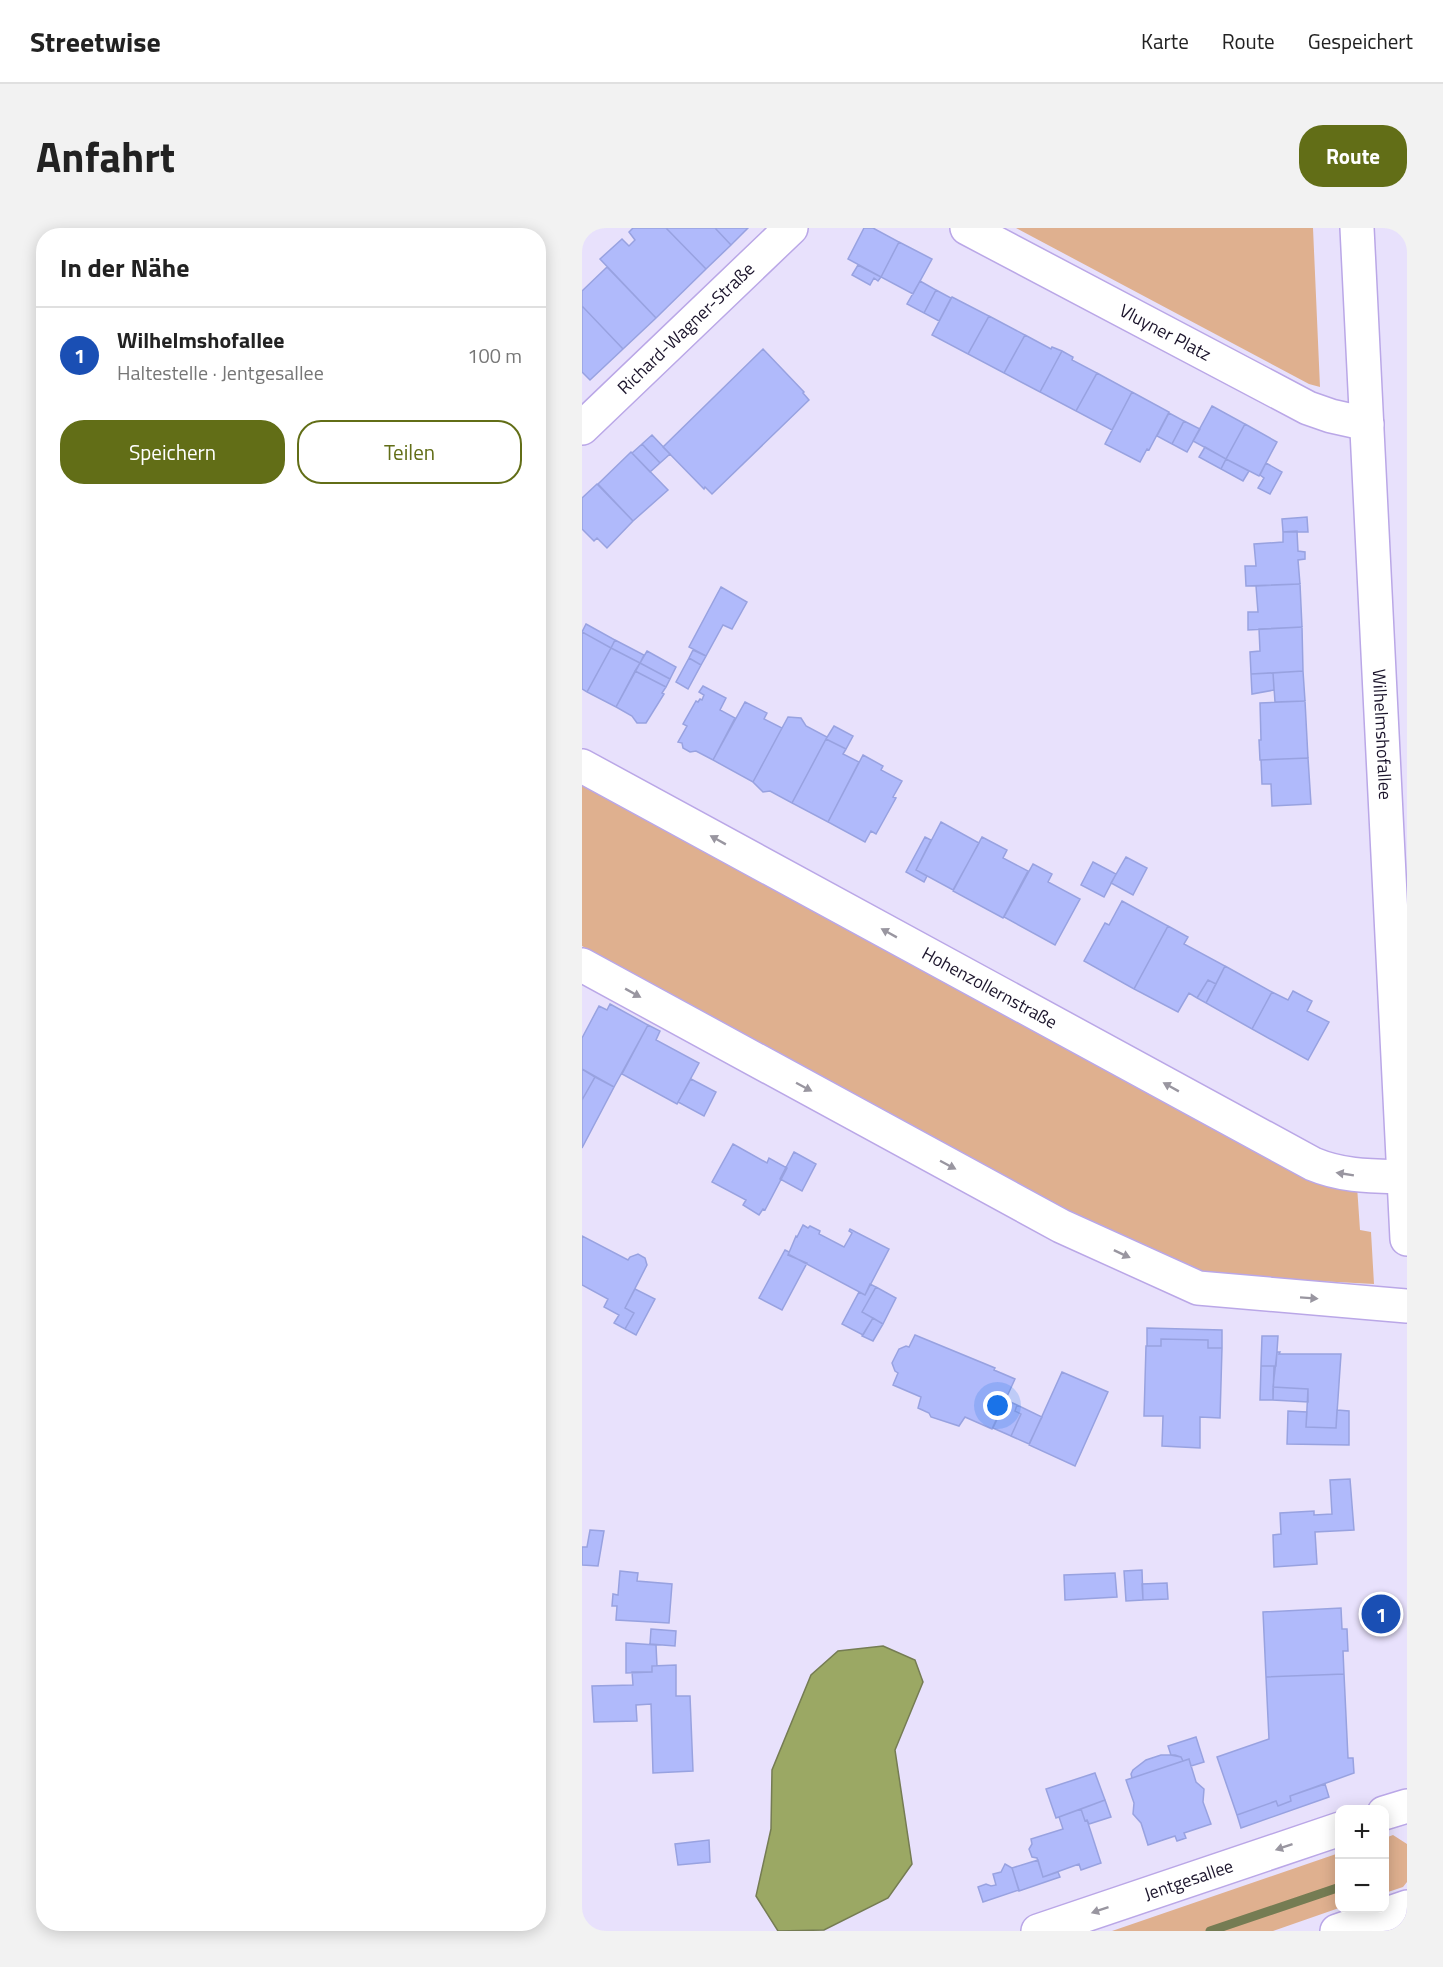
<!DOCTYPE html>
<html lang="de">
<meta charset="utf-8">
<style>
:root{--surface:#fff;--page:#f2f2f2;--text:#222;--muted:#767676;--line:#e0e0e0;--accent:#626e17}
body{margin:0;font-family:"Titillium Web",sans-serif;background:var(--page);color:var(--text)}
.controls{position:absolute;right:18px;bottom:18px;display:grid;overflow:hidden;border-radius:12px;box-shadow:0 3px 15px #0003}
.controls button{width:54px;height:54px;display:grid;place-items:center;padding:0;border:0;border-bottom:2px solid var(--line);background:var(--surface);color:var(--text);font:30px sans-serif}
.you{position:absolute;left:416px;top:1178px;width:21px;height:21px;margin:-15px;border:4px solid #fff;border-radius:50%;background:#1a73e8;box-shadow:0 0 0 9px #1a73e833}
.badge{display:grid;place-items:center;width:39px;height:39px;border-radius:50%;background:var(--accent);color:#fff;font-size:20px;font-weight:700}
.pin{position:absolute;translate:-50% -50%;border:3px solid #fff;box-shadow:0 2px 6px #0006}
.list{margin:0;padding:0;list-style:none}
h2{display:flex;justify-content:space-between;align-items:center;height:78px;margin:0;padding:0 24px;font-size:26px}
h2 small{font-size:20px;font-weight:400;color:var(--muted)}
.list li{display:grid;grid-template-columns:39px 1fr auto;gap:18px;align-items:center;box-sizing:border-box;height:96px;padding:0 24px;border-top:2px solid var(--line)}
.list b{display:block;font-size:22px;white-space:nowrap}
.list p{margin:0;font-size:20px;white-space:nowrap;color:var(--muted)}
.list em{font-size:20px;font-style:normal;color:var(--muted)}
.actions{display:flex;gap:12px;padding:18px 24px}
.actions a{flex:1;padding:14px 0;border:2px solid var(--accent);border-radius:24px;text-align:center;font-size:21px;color:var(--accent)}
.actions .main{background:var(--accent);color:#fff}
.map{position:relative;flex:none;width:825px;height:1703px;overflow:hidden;border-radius:24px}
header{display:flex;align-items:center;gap:36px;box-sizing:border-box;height:84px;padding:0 30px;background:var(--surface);border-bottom:2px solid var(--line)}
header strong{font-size:28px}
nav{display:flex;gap:33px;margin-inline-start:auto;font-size:21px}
.intro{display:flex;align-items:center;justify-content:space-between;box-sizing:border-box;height:144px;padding:0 36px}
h1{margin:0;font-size:42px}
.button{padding:15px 27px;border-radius:24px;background:var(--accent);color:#fff;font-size:21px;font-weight:700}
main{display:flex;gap:36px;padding:0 36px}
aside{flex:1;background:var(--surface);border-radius:24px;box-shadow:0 3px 15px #0003}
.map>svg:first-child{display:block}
.green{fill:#dfb08f}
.water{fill:#9ba864;stroke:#757c53;stroke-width:1.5}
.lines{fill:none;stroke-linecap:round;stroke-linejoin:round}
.stream{stroke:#757c53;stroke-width:9}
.building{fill:#b0bafb;stroke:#98a2e0;stroke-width:1.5}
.minor-casing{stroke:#baa7e7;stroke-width:36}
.minor{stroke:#fff;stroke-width:33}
.oneway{fill:#9996a0}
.labels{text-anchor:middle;stroke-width:5;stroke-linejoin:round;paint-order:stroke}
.street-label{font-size:18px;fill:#1c152c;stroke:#f4f1fe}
</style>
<header>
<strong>Streetwise</strong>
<nav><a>Karte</a><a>Route</a><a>Gespeichert</a></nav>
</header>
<div class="intro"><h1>Anfahrt</h1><a class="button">Route</a></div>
<main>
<aside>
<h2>In der Nähe<small></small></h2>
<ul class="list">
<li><span class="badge" style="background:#1a4fb4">1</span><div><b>Wilhelmshofallee</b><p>Haltestelle · Jentgesallee</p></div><em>100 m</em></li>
</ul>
<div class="actions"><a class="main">Speichern</a><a>Teilen</a></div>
</aside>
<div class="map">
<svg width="825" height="1703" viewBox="0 0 825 1703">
<rect width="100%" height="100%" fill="#e8e1fc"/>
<path class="green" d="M434,0H731L738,159L727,156Z
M0,554L775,958L778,1002L789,1004L792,1056L618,1047L470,978L0,718Z
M811,1607L825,1616V1654L821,1659L803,1665V1610Z
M757,1625V1680L691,1703H530Z"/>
<path class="water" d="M301,1418L333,1432L341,1454L313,1522L330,1636L306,1670L242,1702L196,1703L174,1668L189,1601L190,1542L229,1447L256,1423Z"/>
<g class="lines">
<path class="stream" d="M628,1703L758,1659"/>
</g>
<path class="building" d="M51,0H84L124,41L74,90L18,31L40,11L47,18L53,12L47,4Z
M84,0H133L149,17L124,41Z
M133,0H166L149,17Z
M282,0H291L317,14L299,49L266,31Z
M317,14L350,31L331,66L299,49Z
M276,37L299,49L296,53L292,50L288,57L270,47Z
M25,39L74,90L41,121L0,78V63Z
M338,53L354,62L342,85L325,76Z
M354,62L369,70L357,93L342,85Z
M370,69L407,88L386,126L350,107Z
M0,78L41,121L8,152L0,144Z
M407,88L443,107L422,145L386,126Z
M443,107L469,121L470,119L480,123L458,164L422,145Z
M181,121L222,164L221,165L227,172L130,266L123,259L122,261L81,219Z
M480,123L491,129L490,132L515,145L494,183L458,164Z
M515,145L550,164L530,202L494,183Z
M550,164L587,184L567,222L565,221L558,234L523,216Z
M630,178L663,196L644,231L611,213Z
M587,185L602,193L590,216L575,208Z
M602,193L618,201L605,224L590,216Z
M663,196L695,214L677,248L644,231Z
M70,207L88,226L78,235L60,216Z
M60,216L78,235L68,244L50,225Z
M623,219L644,231L639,241L617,229Z
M49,224L86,262L51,293L16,256Z
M644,231L667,243L661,253L639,241Z
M684,235L700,244L688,266L676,260L682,250L678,247Z
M15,256L51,293L25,320L15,310L12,313L0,301V270Z
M725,289L726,304H701L700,291Z
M715,303L716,323L723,324V331L716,332L718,356L664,358L663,338H674L672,316L701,314V304Z
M718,356L720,399L666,402V384H676L674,358Z
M139,359L165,374L150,401L141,397L124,428L107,419Z
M4,396L33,412L29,420L0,404Z
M720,399L721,443L669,446L668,424L678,423L677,401Z
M0,404L29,420L5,464L0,461Z
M33,412L62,427L58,435L29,420Z
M29,420L58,435L34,479L5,464Z
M111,422L124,428L119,437L107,430Z
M65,423L94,439L88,451L58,435Z
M107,430L119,437L106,461L94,454Z
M58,435L88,451L84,459L53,443Z
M53,443L84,459L80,465L82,466L64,495H55L50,488L34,479Z
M721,443L723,473L693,474L691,445Z
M691,445L692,462L670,466L669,446Z
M121,458L144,470L138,482L153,490L131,532L114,523L108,524L101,520L100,515L96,514L105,498L101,496L114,473L116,474L118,471L120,472L122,467L117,464Z
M723,473L726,530L678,532L677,512H679L678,475Z
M163,474L185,485L182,491L200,500L171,554L131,532Z
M206,489L219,490L224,498L245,509L210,575L188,563L181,564L171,554Z
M252,498L271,508L264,521L244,511Z
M244,511L264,521L261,526L277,534L246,594L210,575Z
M281,527L301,538L299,542L320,553L311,569L314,570L294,606L289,603L283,614L246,594Z
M726,530L729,576L690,578L689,556H680L679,532Z
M359,594L397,615L371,662L334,642Z
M343,609L349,612L334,642L345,648L342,654L324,644Z
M400,609L425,622L421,630L446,643L421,690L371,663Z
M544,629L565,640L551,667L529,655Z
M511,634L534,646L522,669L499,657Z
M451,636L470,646L466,654L498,671L473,717L422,689Z
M540,673L586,698L552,761L502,733L523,695L527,697Z
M586,698L606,709L602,716L643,738L634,756L626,752L615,770L607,765L596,784L552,761Z
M643,738L690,764L670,801L624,775Z
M626,752L634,756L624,775L615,770Z
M711,763L730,773L725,783L747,794L726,832L670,801L690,764L706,772Z
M28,776L66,797L32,859L0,841V810L17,778L25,782Z
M66,797L78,803L74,812L117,835L95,876L40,846Z
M0,841L13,849L0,872Z
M13,849L32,859L0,920V872Z
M109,851L134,864L122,888L96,874Z
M151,916L185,935L187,930L205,940L183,982L181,981L177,987L161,977L164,972L130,954Z
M212,924L234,936L220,963L198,951Z
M221,997L226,1000L228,998L238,1003L237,1006L262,1019L270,1005L267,1003L268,1001L307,1021L283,1067L208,1027H206L214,1008L215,1009Z
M0,1008L46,1032L48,1029L56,1026L63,1030L65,1037L43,1080L52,1085L43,1101L32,1095L37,1087L22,1079L26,1071L0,1057Z
M203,1022L207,1024L206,1027L225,1035L200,1082L177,1070Z
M288,1056L294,1059L280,1084L291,1090L281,1107L260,1096L277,1064L283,1067Z
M294,1059L314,1070L301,1096L280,1084Z
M53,1061L73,1071L54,1107L43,1101L52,1085L43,1080Z
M291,1090L301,1096L291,1113L280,1108Z
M565,1100L640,1102V1120H626V1112L579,1111V1118H565Z
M333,1107L413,1140L412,1142L433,1151L410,1201L383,1189L377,1198L349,1189L347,1185L336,1180L339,1169L311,1157L316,1145L313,1143L310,1135L317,1121L324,1118L327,1119Z
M680,1108H696L694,1138H679Z
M579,1111L626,1112V1120H640L638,1190L618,1189V1220L580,1218L581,1188H562L564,1118H579Z
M695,1124H698L697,1126H759L754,1200L724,1199L726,1161L691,1159Z
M679,1138H692L691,1172H678Z
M480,1144L526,1164L493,1238L447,1217Z
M691,1159L726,1161V1174L691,1172Z
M424,1172L435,1177L433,1183L439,1186L429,1208L411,1200Z
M435,1177L460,1189L447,1216L429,1208L439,1186L433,1183Z
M755,1182L767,1183V1217L705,1216L706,1183L725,1184L724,1199L754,1200Z
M768,1251L772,1302L733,1304L735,1336L692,1339L691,1307L699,1306L698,1285L732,1283V1287L750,1286L748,1252Z
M8,1302L22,1303L16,1338L0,1337V1319H5Z
M560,1342L561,1372L544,1373L542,1343Z
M38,1343L56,1345L55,1353L90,1356L87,1395L34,1392L35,1378H30L31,1366L36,1367Z
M533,1345L535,1369L483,1372L482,1347Z
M585,1355L586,1371L561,1372L560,1356Z
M759,1380L760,1401H765L766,1423H761L762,1446L684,1449L681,1384Z
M69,1401L94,1403L93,1418L68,1416Z
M44,1415L74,1417L75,1438H70V1444L44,1445Z
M94,1437V1468H108L111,1543L71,1545L69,1476L54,1477L55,1493L12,1494L10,1458L51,1457L50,1444H70V1438Z
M762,1446L766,1530H771L772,1545L708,1568L709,1573L696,1578L694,1573L655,1587L635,1529L687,1511L684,1449Z
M614,1509L622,1534L609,1538L607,1531L601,1533L599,1529L589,1527L586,1518Z
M593,1527L599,1529L601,1533L550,1550L549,1546L551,1542L564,1532L579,1527Z
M607,1531L614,1554L622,1561L621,1574L629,1596L602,1605L604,1610L595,1613L593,1608L566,1617L559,1595L551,1586L552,1575L544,1552Z
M513,1545L523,1572L474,1590L464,1561Z
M743,1556L747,1569L659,1600L655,1587L694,1573L696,1578L709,1573L708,1568Z
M523,1572L529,1589L507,1596L505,1592L503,1593L499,1581Z
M499,1581L503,1593L505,1592L519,1635L499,1642L497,1636L461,1649L455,1630L450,1629L447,1621L450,1616L449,1611L481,1601L477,1589Z
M127,1612L128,1634L96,1637L93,1616Z
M456,1632L461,1649L476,1644L478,1649L437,1663L430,1640Z
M423,1636L430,1640L437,1662L401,1674L396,1659L404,1656L409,1658L414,1657L411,1646L419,1644Z"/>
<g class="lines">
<defs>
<g id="minor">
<path id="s1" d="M385,0L726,180L749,188L785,196"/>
<path id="s2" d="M775,0L825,1011"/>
<path id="s3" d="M0,200L209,0"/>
<path id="s4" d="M0,538L731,936C762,949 792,948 825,949"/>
<path d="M0,737L479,998L616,1060L825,1078"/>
<path d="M802,1585L825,1578"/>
<path id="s5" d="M456,1703L758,1601"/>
<path d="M755,1703L825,1679"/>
</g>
</defs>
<use href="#minor" class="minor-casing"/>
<use href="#minor" class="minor"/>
</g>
<defs><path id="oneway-solid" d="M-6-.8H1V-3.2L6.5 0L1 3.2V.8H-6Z" transform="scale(1.5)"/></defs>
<g class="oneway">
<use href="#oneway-solid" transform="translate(136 612) rotate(-151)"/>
<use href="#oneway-solid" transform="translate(307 705) rotate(-151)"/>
<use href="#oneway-solid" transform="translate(51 765) rotate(29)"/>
<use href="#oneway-solid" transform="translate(222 859) rotate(28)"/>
<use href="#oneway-solid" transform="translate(589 859) rotate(-151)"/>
<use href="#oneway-solid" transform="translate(366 937) rotate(28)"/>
<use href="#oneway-solid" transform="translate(763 946) rotate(-171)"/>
<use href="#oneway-solid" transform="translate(540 1026) rotate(25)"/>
<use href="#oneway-solid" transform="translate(727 1070) rotate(4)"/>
<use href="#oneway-solid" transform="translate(702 1619) rotate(161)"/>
<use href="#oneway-solid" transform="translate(518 1682) rotate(161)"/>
</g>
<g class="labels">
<g class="street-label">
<text dy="6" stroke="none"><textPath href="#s3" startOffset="144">Richard-Wagner-Straße</textPath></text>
<text dy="6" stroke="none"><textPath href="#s1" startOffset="224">Vluyner Platz</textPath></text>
<text dy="6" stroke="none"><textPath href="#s2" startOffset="507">Wilhelmshofallee</textPath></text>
<text dy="6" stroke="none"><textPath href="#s4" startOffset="464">Hohenzollernstraße</textPath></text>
<text dy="6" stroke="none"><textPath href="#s5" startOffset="159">Jentgesallee</textPath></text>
</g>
</g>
</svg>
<div class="controls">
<button>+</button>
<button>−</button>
</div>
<div class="you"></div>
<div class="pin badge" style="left:799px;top:1386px;background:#1a4fb4">1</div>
</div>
</main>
